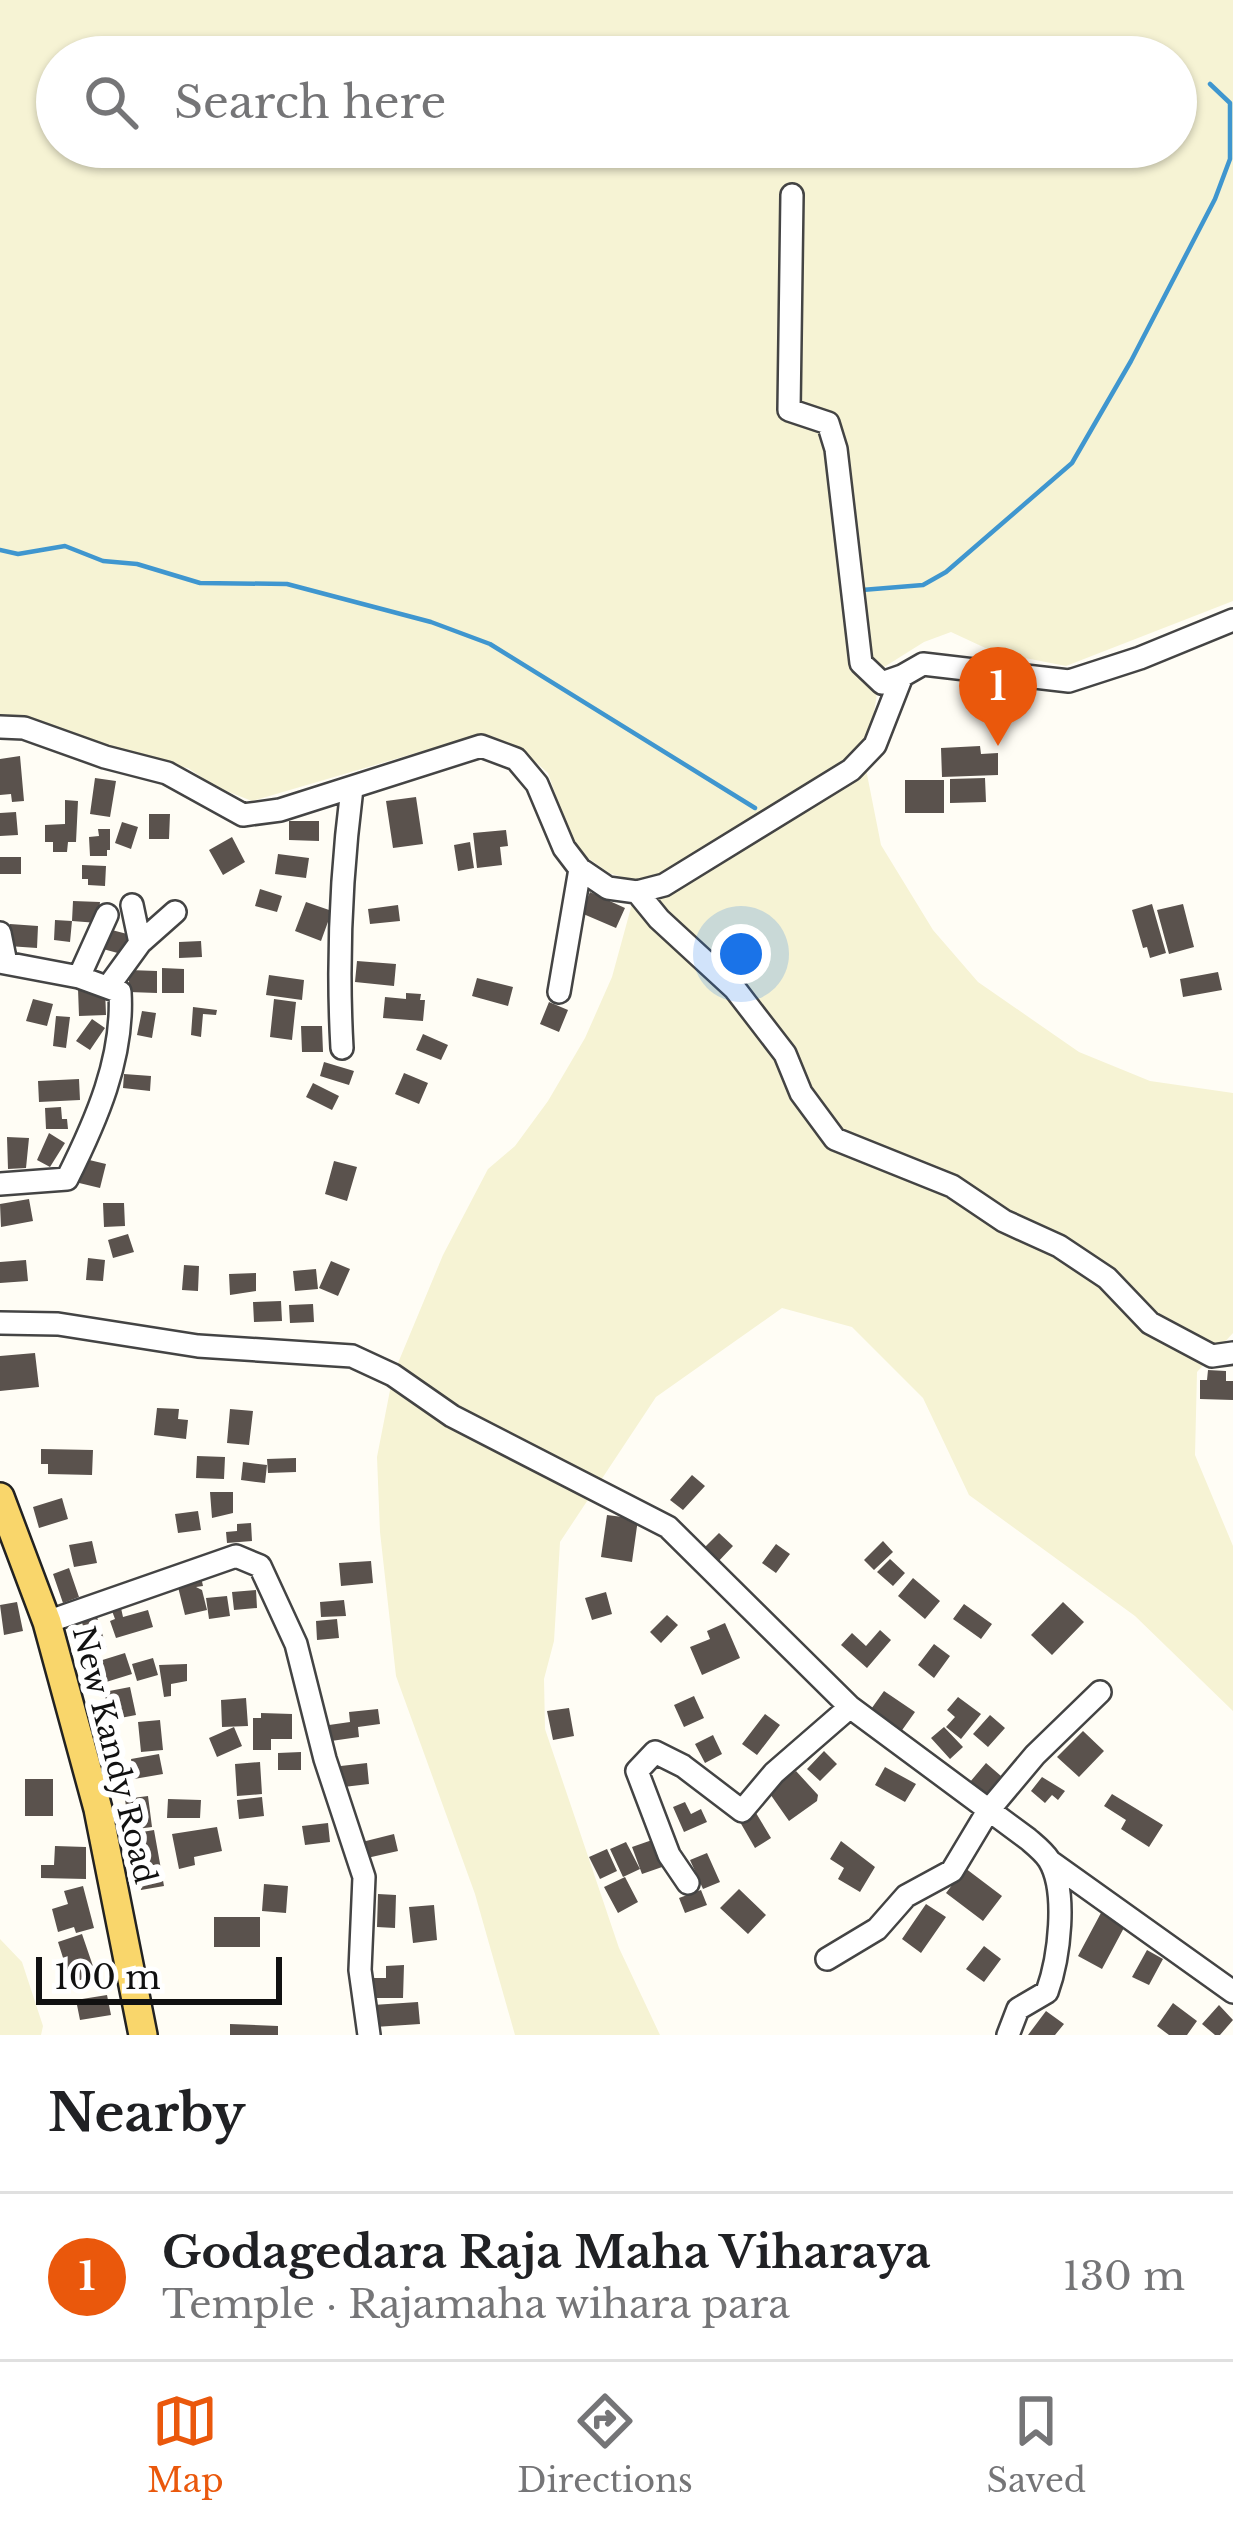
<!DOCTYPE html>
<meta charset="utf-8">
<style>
:root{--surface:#fff;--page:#f6f6f6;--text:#202124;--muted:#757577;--line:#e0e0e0;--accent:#ea580c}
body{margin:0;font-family:"Libre Baskerville",serif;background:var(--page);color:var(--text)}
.scale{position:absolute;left:36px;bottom:30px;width:246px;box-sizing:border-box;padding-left:12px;border:6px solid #111;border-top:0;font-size:33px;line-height:42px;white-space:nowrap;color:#111;-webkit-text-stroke:9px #fff;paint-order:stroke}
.you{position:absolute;left:741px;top:954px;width:42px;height:42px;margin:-30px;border:9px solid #fff;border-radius:50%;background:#1a73e8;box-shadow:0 0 0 18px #1a73e833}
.badge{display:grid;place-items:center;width:78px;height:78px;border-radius:50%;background:var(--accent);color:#fff;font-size:39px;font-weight:700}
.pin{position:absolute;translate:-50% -99px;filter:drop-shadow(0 3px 6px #0008)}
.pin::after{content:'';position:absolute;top:63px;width:42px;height:36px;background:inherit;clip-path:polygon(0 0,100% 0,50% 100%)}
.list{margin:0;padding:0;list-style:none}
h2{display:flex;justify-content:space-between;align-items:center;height:156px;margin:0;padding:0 48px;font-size:51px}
h2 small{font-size:39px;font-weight:400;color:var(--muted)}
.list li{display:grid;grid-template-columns:78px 1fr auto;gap:36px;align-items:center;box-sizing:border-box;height:168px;padding:0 48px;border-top:3px solid var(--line)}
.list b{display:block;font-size:45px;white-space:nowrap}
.list p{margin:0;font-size:39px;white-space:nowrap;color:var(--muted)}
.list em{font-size:39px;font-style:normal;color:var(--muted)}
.icon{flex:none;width:66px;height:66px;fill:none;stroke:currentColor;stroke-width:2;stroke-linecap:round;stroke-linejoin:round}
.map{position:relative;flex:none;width:1233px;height:2035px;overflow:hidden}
.search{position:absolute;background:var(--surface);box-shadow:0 3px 9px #0004;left:36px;right:36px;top:36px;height:132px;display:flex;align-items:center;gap:30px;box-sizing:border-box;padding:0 42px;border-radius:66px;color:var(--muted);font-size:45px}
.sheet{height:324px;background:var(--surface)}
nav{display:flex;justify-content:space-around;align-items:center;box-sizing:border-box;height:168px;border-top:3px solid var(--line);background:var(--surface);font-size:33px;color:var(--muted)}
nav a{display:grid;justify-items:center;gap:6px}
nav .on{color:var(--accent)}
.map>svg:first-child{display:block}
.farmland{fill:#f6f3d4;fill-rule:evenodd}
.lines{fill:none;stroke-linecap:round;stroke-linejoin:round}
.stream{stroke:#3f96cf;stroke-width:4.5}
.building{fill:#5a524d}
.minor-casing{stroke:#444;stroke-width:26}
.major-casing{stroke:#222;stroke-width:32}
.minor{stroke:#fff;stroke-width:21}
.major{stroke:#f9d66b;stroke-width:27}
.labels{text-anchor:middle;stroke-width:12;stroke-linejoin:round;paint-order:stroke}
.street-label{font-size:30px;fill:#111;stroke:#fff}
</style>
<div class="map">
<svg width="1233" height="2035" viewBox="0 0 1233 2035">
<rect width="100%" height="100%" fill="#fffdf5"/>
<path class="farmland" d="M0,0H1233V601L1066,666L994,652L951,632L924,642L881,669L872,725L862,749L881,845L933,930L978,982L1079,1052L1150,1081L1233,1093V1333L1197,1372L1195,1455L1233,1546V1711L1135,1616L969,1495L923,1398L852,1327L782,1308L656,1397L560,1542L554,1641L544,1679L545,1729L619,1948L660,2035H515L475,1894L396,1676L380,1532L377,1457L393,1375L443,1255L488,1169L515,1146L548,1101L585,1038L612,977L638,882L609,873L574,848L548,773L531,758L492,736L450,743L252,801L216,787L188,768L130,761L49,725L0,722ZM57,57H1176V147H57Z
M0,1939L22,1962L43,2026L41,2035H0Z"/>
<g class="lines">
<path class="stream" d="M0,550L18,554L65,546L103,561L137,564L200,583L287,584L431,622L490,644L755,808
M862,590L923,585L946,572L1072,463L1131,361L1215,199L1230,159V103L1210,84"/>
</g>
<path class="building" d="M980,746L981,754L998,753V775L942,777L941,748Z
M20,756L24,801L12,802L11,794L0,795V759Z
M95,778L116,781L110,817L90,814Z
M985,778L986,802L950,803V779Z
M905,780H944V813H905Z
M416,797L423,844L393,848L386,801Z
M65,800L78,801L76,842H68L67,852H53V842H45V825L65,824Z
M16,812L18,835L0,836V813Z
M149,814H170L169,839H149Z
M289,821H319V841L289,840Z
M122,822L138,827L131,849L115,843Z
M98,829H110V850H107V856H90L89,837L99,836Z
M506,830L508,846L500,847L502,865L477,868L473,833Z
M232,837L245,862L223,875L209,850Z
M470,842L474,868L458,871L454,845Z
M278,854L309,858L306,878L275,874Z
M0,857H21V874H0Z
M82,865L106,866L105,886L88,885V879H82Z
M260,889L282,896L277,912L255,906Z
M590,892L625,908L616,928L581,913Z
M73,901L100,902L98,923L72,921L70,942L54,940L55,920L72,921Z
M306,902L332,911L321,941L295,931Z
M1152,904L1166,953L1150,958L1147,947L1143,948L1132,910Z
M1183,904L1194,947L1169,954L1157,910Z
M398,905L400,921L370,924L368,909Z
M10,924L38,926L37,948L8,946Z
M108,929L131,935L125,955L103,949Z
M201,941L202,957L179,958V942Z
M357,961L396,964L394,986L355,982Z
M162,968L184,969V993H162Z
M129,970L157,971V993L129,992Z
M1218,972L1222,990L1183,997L1180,979Z
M269,975L304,980L302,1000L266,995Z
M477,978L513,987L508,1006L472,996Z
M105,988L106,1015L79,1016L78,989Z
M406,993L421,994L420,1000H425L423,1021L383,1018L385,997L406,999Z
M33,999L53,1004L47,1026L26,1021Z
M274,999L296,1002L292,1040L270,1037Z
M549,1002L568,1010L559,1032L540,1024Z
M193,1007L217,1010L216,1015L203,1014L201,1037L191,1035Z
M142,1011L156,1013L152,1038L137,1035Z
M56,1016L70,1017L66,1048L53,1046Z
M92,1019L105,1028L90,1050L76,1041Z
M301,1026H322L323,1052H302Z
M423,1034L448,1045L441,1060L416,1050Z
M324,1062L354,1071L349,1085L320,1076Z
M404,1073L428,1083L419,1104L395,1094Z
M124,1074L151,1076L150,1091L123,1088Z
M79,1079L80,1100L39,1102L38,1081Z
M313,1083L339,1096L332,1110L306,1097Z
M61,1107L62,1119H67L68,1129H46L45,1108Z
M49,1133L65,1143L50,1167L37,1160Z
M7,1137L29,1138L26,1168L8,1169Z
M81,1158L106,1164L100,1188L75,1182Z
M334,1161L357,1167L347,1201L325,1194Z
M29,1199L33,1221L1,1227L0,1204Z
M103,1203H124L125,1226L104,1227Z
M128,1234L134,1252L113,1258L108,1240Z
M88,1258L105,1260L103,1281L86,1280Z
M26,1260L28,1281L0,1283V1262Z
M331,1261L350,1269L338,1296L319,1288Z
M184,1265L199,1266L198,1291L182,1290Z
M316,1269L318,1289L295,1291L293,1271Z
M256,1273V1291L230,1295L229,1274Z
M281,1301L282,1321L254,1322L253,1302Z
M313,1304L314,1322L290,1323L289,1305Z
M35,1353L39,1387L0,1391V1356Z
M1208,1370L1226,1371V1381H1233V1400L1200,1399V1380H1207Z
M157,1408L179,1409L178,1419L188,1420L186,1439L154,1435Z
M230,1409L253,1411L249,1445L227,1443Z
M41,1449L93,1450L92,1475L48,1474V1464H41Z
M197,1456L225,1457L224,1479L196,1478Z
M296,1458V1472L268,1473L267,1459Z
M243,1462L267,1465L265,1483L241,1480Z
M692,1475L705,1486L683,1510L670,1500Z
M210,1492H233V1513L212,1518Z
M62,1498L68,1519L39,1528L33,1507Z
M198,1511L201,1530L178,1533L175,1514Z
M607,1515L638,1519L632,1562L601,1557Z
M251,1523L252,1541L227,1543L226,1532L237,1531V1524Z
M719,1533L733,1546L715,1565L701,1551Z
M92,1541L97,1563L74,1567L69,1545Z
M883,1541L893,1552L874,1570L864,1560Z
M776,1544L790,1554L776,1573L762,1563Z
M890,1559L905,1573L893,1586L877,1572Z
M371,1561L373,1583L341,1586L339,1563Z
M69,1568L79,1597L63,1603L53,1574Z
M201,1577L203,1586L196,1587L202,1590L207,1610L185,1615L177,1583Z
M913,1578L940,1601L925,1619L898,1596Z
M256,1590L257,1608L234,1610L232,1592Z
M606,1592L612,1614L592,1620L585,1598Z
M227,1596L230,1616L209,1619L206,1598Z
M344,1600L346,1616L321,1617L320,1602Z
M17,1602L23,1631L4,1635L0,1605Z
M1063,1602L1084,1622L1052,1655L1031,1635Z
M964,1604L992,1624L981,1639L953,1619Z
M121,1608L123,1617L148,1610L153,1627L116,1638L110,1621L115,1619L112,1611Z
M96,1614L107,1649L91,1654L81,1619Z
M667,1615L678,1625L661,1643L650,1632Z
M337,1619L339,1638L317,1640L316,1621Z
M725,1623L740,1658L702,1675L690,1647L710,1639L707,1631Z
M880,1630L891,1640L867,1668L841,1645L852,1633L866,1646Z
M934,1644L950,1656L934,1678L918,1665Z
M125,1653L132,1674L103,1683L96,1662Z
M153,1658L158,1675L137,1681L132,1664Z
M187,1664V1681L171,1684V1696L164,1697L159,1665Z
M130,1687L136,1715L110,1720L104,1692Z
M884,1691L915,1712L900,1733L869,1712Z
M694,1696L704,1718L684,1727L674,1705Z
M958,1697L981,1714L961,1739L946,1727L955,1717L947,1710Z
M246,1698L248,1726L222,1727L221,1700Z
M569,1708L574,1736L553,1740L547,1711Z
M378,1709L380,1724L358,1727L359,1737L324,1742L322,1726L350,1722L349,1712Z
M261,1713L292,1714V1739H271V1750H253V1718H261Z
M765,1714L780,1725L757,1755L742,1744Z
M990,1715L1005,1728L988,1747L973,1734Z
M160,1720L163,1750L141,1752L138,1722Z
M234,1727L242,1746L217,1757L209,1738Z
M944,1727L963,1747L950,1759L931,1738Z
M1083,1731L1104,1751L1079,1777L1057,1757Z
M713,1735L722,1754L705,1763L695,1744Z
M824,1751L837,1764L820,1781L807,1769Z
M301,1752V1770H278V1753Z
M159,1754L163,1774L134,1779L131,1759Z
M260,1762L262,1794L237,1796L235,1764Z
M367,1763L369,1784L335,1788L332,1767Z
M986,1763L1001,1776L986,1795L970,1782Z
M885,1767L916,1784L905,1802L875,1785Z
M796,1771L818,1795L817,1801L789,1821L768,1791Z
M1042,1777L1065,1791L1058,1800L1052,1795L1045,1803L1031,1791Z
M25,1779H53V1816H25Z
M1112,1794L1163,1825L1149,1847L1121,1829L1126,1820L1104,1806Z
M148,1796L152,1827L129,1830L125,1799Z
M262,1797L264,1816L239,1819L237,1800Z
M168,1799L201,1800L200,1818H167Z
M685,1802L691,1814L701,1809L707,1822L684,1832L673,1807Z
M756,1813L771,1838L755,1848L740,1822Z
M328,1823L330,1842L305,1845L302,1826Z
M217,1827L222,1851L194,1857L195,1865L179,1869L172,1834Z
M154,1830L164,1886L141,1890L130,1834Z
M394,1834L398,1851L367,1858L362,1842Z
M655,1839L665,1866L642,1874L632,1847Z
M841,1841L875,1867L860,1892L838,1879L844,1868L830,1859Z
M626,1842L640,1869L623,1877L610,1849Z
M55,1846L86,1847V1879L41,1878V1865H54Z
M607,1849L617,1871L600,1879L589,1857Z
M707,1853L720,1882L703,1889L690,1860Z
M965,1868L1002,1896L983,1921L946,1893Z
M625,1877L638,1902L618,1913L604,1887Z
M264,1884L288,1886L286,1913L262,1911Z
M83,1886L94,1928L76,1933L74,1927L58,1932L52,1909L68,1904L64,1891Z
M739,1889L766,1915L748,1934L720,1908Z
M701,1890L707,1905L685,1913L679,1898Z
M378,1894L396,1895L395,1928L377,1927Z
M926,1904L946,1917L921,1953L902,1939Z
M434,1905L437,1940L413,1943L409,1907Z
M1102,1911L1126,1924L1102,1969L1078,1956Z
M214,1917H260V1947H214Z
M82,1934L96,1975L71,1983L58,1942Z
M984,1946L1001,1959L984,1982L966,1969Z
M1147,1950L1163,1959L1149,1985L1132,1977Z
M404,1965L403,1998H367V1978H386V1966Z
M107,1995L111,2015L80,2020L76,2000Z
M418,2002L420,2024L375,2027L373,2005Z
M1173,2003L1197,2021L1187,2035H1169L1157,2026Z
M1219,2005L1233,2020L1220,2035H1215L1202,2024Z
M1046,2011L1064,2024L1055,2035H1028Z
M230,2024L278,2026V2035H230Z"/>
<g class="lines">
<defs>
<path id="minor" d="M792,195L789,410L828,423L836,449L861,663L882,683L902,676
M0,727L24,728L105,757L167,773L243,815L280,810L481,746L516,759L537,784L564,848L580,869L608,888L637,892L664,885L851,770L875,745L902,676L923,664L1069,681L1140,658L1233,620
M637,892L659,919L735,989L785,1054L801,1093L835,1139L952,1186L1004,1221L1059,1246L1107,1278L1150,1323L1212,1356L1233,1353
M132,905L140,943
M0,933L6,963
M0,962L79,977L120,992C124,1058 96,1121 67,1179L0,1184
M79,977L107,915
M108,987L140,943L175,912
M559,992L580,869
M342,1048C337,960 341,875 352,788
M0,1323L58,1324L198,1346L352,1356L393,1375L452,1416L668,1527L850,1707L1028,1839C1035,1845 1044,1852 1049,1860C1068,1891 1059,1959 1047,1992L1018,2009L1008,2035
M47,1622L236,1556L260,1566L296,1644L325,1759L364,1877L360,1970L369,2035
M1051,1862L1233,1992
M688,1883L669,1855L637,1771L655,1752L683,1766L742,1811L774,1773L850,1707
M827,1959L877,1929L906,1896L952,1871L988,1811L1035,1755L1100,1692"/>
<path id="major" d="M0,1497L47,1622L98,1809L143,2035"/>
</defs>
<use href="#minor" class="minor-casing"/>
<use href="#major" class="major-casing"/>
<use href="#minor" class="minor"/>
<use href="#major" class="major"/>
</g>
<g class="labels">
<g class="street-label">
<text transform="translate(114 1755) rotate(76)" y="10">New Kandy Road</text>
</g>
</g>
</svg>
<div class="scale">100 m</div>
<div class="you"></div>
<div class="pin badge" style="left:998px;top:746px">1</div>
<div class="search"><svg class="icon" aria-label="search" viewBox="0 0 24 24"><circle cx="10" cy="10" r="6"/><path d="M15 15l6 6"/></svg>Search here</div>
</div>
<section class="sheet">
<h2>Nearby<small></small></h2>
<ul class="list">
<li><span class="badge">1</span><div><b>Godagedara Raja Maha Viharaya</b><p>Temple · Rajamaha wihara para</p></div><em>130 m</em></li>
</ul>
</section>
<nav>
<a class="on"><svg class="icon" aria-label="map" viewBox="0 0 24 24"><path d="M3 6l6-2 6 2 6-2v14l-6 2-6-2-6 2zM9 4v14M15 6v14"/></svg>Map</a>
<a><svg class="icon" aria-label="directions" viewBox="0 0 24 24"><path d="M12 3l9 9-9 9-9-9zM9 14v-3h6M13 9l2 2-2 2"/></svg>Directions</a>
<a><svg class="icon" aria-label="saved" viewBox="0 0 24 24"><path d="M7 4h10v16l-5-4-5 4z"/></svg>Saved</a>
</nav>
